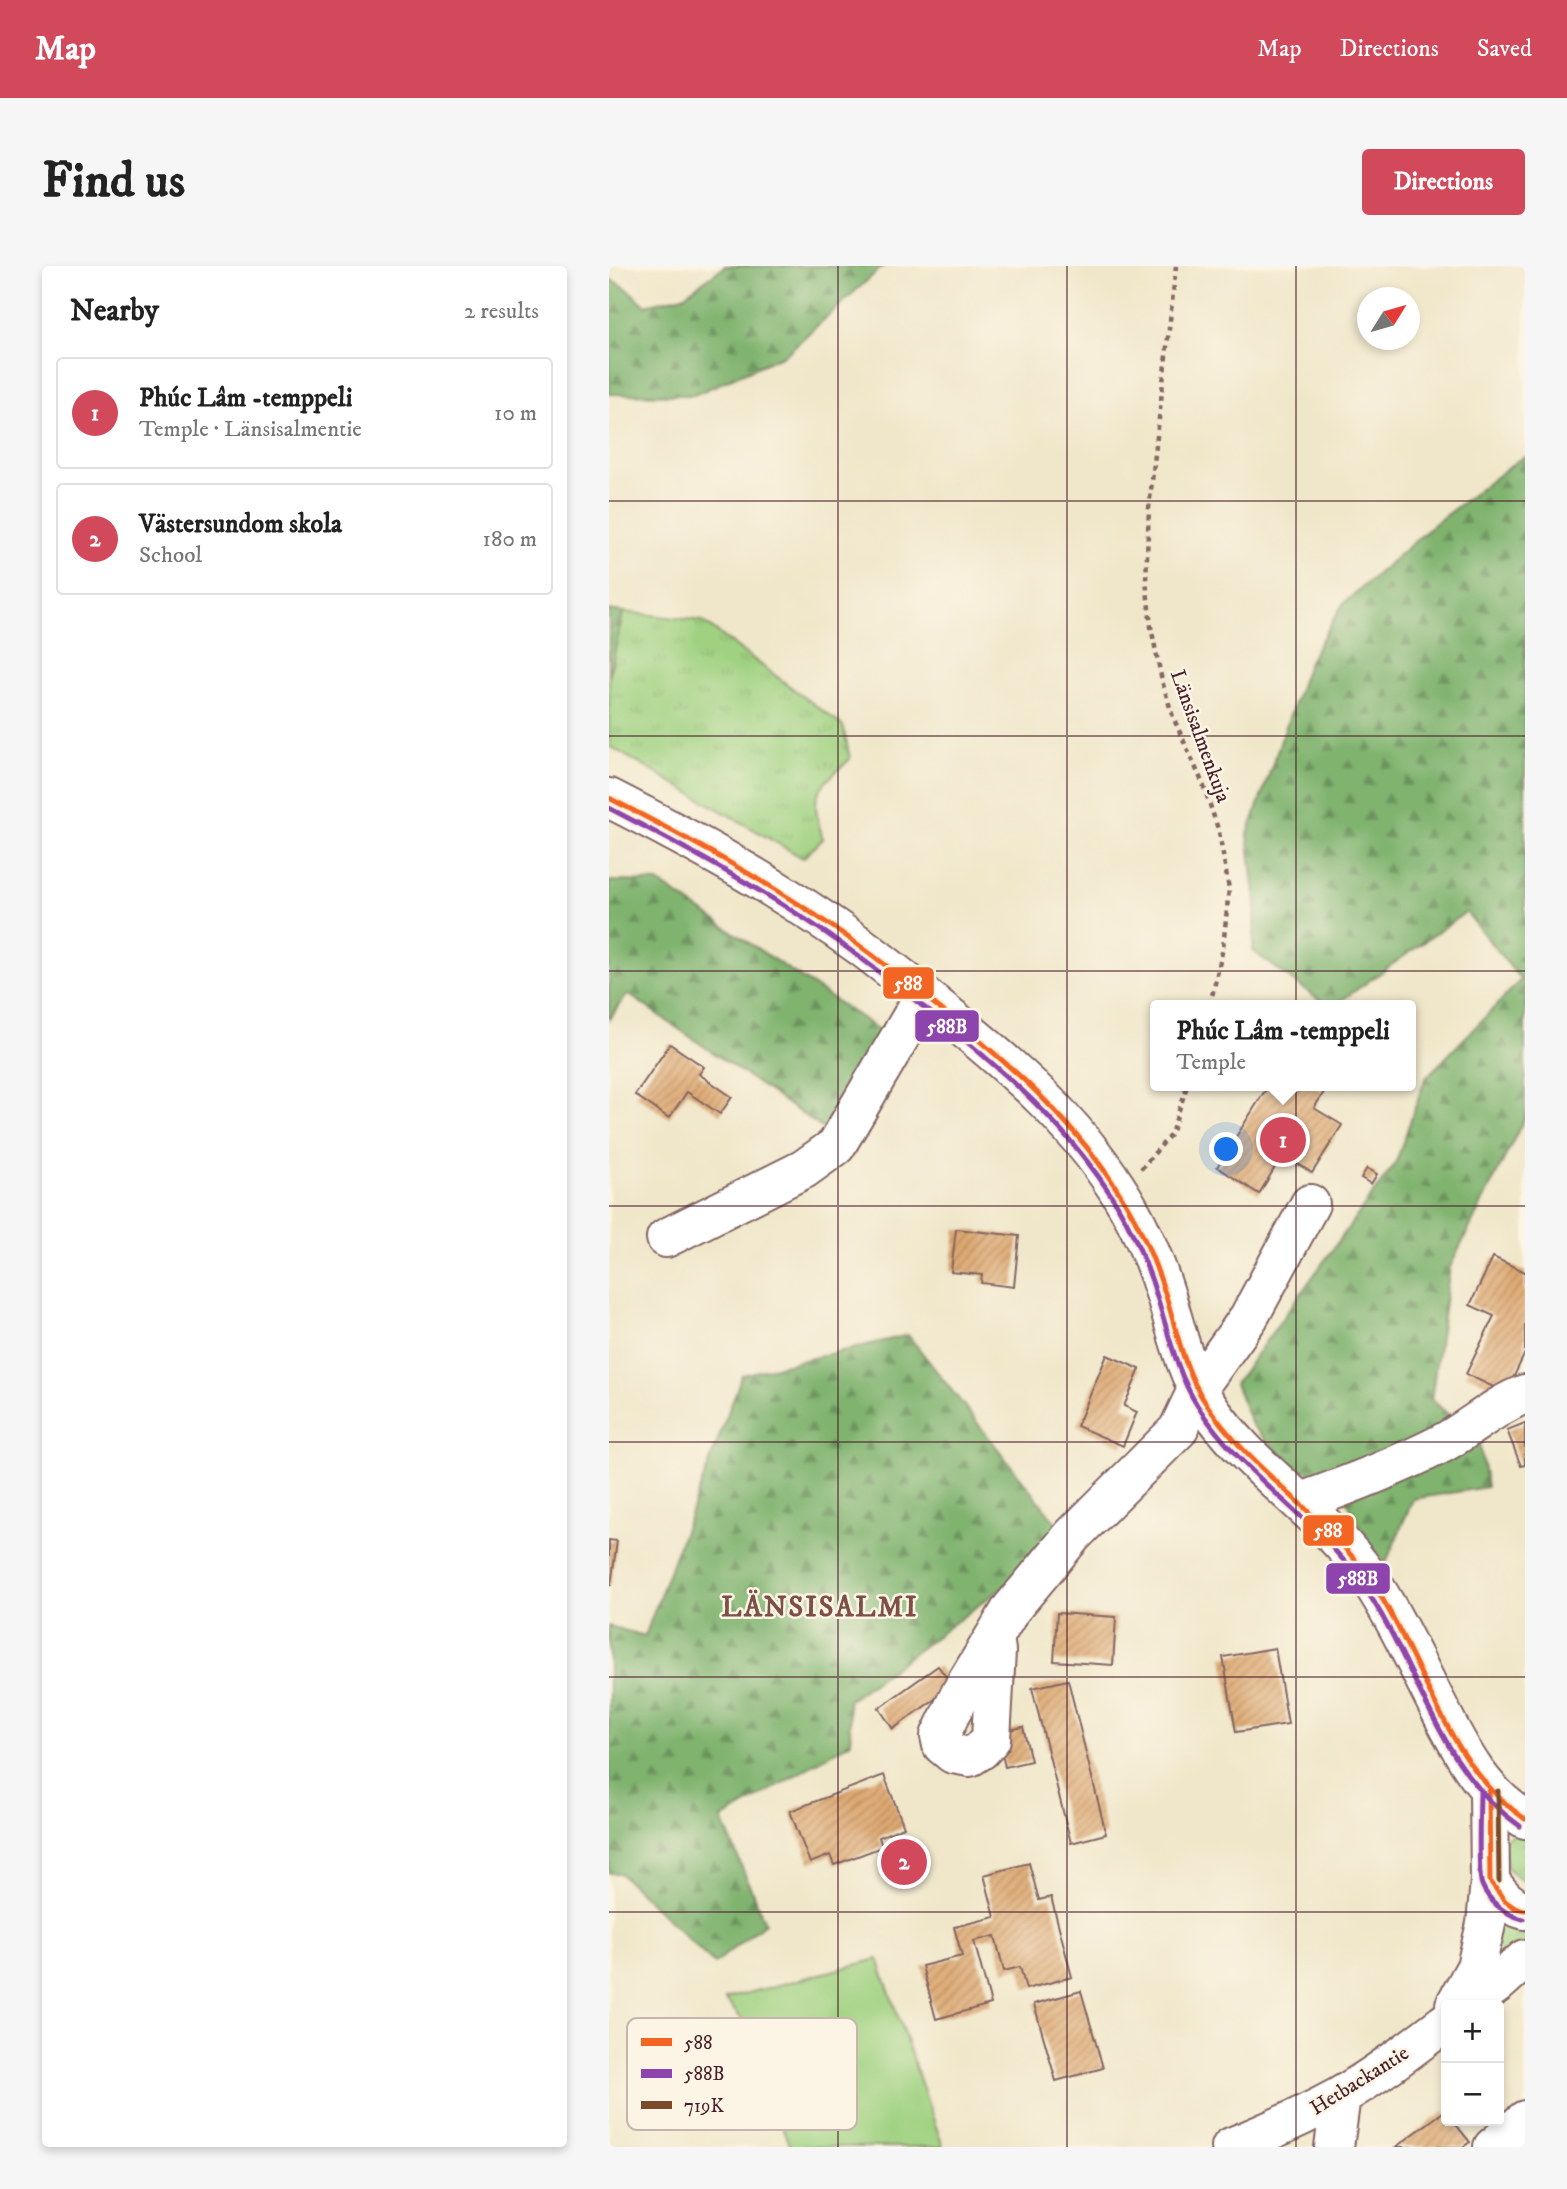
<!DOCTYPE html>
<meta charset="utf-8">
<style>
:root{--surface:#fff;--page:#f6f6f6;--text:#222;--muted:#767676;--line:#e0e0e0;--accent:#d1495b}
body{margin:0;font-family:"IM FELL DW Pica",serif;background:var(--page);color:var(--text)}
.controls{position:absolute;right:21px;bottom:21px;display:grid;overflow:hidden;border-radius:7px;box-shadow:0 4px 10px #0003}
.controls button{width:63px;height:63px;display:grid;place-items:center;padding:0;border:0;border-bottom:2px solid var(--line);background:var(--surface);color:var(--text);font:35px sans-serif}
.compass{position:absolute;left:748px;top:21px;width:63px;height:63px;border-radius:50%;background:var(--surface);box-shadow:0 4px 10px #0003;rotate:53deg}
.you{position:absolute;left:618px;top:884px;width:24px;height:24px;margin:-18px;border:5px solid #fff;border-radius:50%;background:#1a73e8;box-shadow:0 0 0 10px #1a73e833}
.badge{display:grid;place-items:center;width:46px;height:46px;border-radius:50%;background:var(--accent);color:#fff;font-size:23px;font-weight:700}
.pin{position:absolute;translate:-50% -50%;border:4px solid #fff;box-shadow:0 2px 7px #0006}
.popup{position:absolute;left:541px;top:734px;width:266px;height:91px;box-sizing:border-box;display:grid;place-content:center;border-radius:7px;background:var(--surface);filter:drop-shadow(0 2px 5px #0005);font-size:23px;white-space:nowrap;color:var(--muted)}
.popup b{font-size:26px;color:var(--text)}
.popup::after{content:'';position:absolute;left:50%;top:100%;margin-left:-14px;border:14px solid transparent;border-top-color:var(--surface)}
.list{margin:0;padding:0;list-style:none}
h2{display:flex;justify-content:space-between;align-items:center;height:91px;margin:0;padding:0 28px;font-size:30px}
h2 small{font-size:23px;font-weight:400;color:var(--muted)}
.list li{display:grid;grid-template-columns:46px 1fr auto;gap:21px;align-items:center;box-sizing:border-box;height:112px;margin:0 14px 14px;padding:0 14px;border:2px solid var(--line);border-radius:7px}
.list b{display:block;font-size:26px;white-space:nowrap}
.list p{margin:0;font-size:23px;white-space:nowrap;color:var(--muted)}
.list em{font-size:23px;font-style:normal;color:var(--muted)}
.map{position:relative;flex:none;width:916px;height:1881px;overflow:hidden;border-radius:7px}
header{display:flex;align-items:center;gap:42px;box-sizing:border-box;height:98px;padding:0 35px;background:var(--accent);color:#fff}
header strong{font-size:33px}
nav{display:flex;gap:38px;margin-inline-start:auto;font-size:24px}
.intro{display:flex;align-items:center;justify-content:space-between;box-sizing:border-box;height:168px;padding:0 42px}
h1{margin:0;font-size:49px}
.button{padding:18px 32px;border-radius:7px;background:var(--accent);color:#fff;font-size:24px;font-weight:700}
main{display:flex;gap:42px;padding:0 42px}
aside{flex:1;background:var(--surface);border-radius:7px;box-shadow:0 4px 10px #0003}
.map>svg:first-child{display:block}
.grass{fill:url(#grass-tufts);stroke:#747856;stroke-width:2}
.forest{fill:url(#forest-firs);stroke:#64694c;stroke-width:2}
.pitch{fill:#9fd180;stroke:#747856;stroke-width:2}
.building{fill:url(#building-hatch)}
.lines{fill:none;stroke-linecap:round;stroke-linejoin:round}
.minor-casing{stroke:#846563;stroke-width:42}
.path{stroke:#846563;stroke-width:4.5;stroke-dasharray:5 5;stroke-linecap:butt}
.minor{stroke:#fff;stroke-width:38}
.bus-1-casing{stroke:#fcf5e5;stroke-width:10}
.bus-2-casing{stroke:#fcf5e5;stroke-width:10}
.bus-3-casing{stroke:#fcf5e5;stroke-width:10}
.bus-1{stroke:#f26522;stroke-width:5}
.bus-2{stroke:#8e44ad;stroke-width:5}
.bus-3{stroke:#7a4b2a;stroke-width:5}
.grid{fill:none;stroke:#4a1f2b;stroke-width:2;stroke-opacity:0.55}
.labels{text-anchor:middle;stroke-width:5;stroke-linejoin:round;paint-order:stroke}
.street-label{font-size:21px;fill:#4a1f2b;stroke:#fcf5e5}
.district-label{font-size:28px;font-weight:bold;letter-spacing:2px;fill:#7e4f44;stroke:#fcf5e5}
.key{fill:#fcf5e5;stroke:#c7b5ad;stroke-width:2}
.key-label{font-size:19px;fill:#4a1f2b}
.line-badge{stroke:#fcf5e5;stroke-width:2.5}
.badge-label{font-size:19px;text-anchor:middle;font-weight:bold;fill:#fff}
</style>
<header>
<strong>Map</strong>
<nav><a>Map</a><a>Directions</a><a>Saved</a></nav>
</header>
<div class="intro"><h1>Find us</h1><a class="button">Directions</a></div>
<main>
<aside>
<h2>Nearby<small>2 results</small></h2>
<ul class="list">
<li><span class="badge">1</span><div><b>Phúc Lâm -temppeli</b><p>Temple · Länsisalmentie</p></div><em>10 m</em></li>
<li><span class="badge">2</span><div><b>Västersundom skola</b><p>School</p></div><em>180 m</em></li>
</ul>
</aside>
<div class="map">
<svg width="916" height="1881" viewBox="0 0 916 1881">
<defs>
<pattern id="grass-tufts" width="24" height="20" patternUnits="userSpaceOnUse" patternTransform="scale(1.75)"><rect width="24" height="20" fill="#9fd180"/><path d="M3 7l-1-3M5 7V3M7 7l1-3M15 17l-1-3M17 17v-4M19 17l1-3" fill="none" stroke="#8ab36f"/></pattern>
<pattern id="forest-firs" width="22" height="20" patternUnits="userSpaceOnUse" patternTransform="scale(1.75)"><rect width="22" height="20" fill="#7fb36e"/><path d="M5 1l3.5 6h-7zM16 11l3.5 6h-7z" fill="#6a915b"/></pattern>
<pattern id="building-hatch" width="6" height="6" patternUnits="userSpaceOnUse" patternTransform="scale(1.75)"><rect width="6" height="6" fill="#dea972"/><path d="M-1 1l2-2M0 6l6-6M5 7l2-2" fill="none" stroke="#b6895e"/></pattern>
</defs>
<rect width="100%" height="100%" fill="#fcf5e5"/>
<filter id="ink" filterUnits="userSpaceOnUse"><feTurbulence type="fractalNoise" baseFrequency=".0143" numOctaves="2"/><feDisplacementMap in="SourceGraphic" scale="14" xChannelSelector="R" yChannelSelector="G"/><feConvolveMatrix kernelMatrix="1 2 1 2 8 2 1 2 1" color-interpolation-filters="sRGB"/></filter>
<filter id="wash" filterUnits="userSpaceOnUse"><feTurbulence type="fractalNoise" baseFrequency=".00686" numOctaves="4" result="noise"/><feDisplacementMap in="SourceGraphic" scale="28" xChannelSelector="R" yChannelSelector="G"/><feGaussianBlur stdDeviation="1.57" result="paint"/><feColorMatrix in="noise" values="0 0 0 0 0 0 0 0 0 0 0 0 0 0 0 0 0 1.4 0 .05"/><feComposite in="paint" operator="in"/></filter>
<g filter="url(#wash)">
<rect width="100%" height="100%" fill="#f0e7ca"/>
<path class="grass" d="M14,346L93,355L234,460L241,493C206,525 200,526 214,573L194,592L0,480V411Z
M910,1568L916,1570V1615C895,1607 895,1594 894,1575L901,1570Z
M883,1659L916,1663V1678L869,1704Z"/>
<path class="forest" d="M116,0H274L177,88L85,129L0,128V13L16,21L36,39L74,30Z
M916,191V851L841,1001L822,1133L870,1176L878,1221L804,1233L776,1299L761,1277L739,1237L717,1212L681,1199L643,1159L626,1118L787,896L816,813L912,714L857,646L726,739H717L644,685L647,638L639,568L700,395L734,338L829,255L908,195Z
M0,344L14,346L0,411Z
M0,615L49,616L279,770L222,868L19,728L0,753Z
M299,1069L455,1267L397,1319L239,1435L242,1476L113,1553L156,1657L105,1698L11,1607H0V1360L36,1370L133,1109Z"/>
<path class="pitch" d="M269,1693L334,1881H181L132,1752L116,1733Z"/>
<g id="blocks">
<path class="building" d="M61,778L95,801L90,808L123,831L111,848L78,826L60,852L26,829Z
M659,820H705L715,826L705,842L733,859L703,907L674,888L650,928L608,901Z
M758,902L768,908L762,918L752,912Z
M347,963L410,970L405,1021L372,1017L373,1009L342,1006Z
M884,991L916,1006V1087L897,1127L857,1108L885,1050L861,1039Z
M498,1089L531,1103L515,1140L528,1146L514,1180L468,1160Z
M916,1157V1199L912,1200L898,1164Z
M0,1274L8,1275L2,1319H0Z
M448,1347L507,1351L504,1399L445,1395Z
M666,1382L679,1458L627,1466L614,1391Z
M329,1400L344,1420L284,1463L270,1442Z
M459,1414L497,1568L462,1577L423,1422Z
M414,1461L422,1495L396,1501L388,1467Z
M275,1509L295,1561L270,1571L273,1581L225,1599L221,1589L201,1597L181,1545Z
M420,1597L430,1634L442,1631L463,1711L417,1723L411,1701L395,1705L386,1670L365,1675L382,1738L327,1753L313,1700L353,1690L345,1661L386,1651L375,1609Z
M472,1725L494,1802L447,1815L425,1738Z
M837,1844V1855H844L861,1876L854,1881H787Z"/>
</g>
</g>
<g filter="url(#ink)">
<use href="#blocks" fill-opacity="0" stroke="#846563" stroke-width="2"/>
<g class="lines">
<defs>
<path id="minor" d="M0,532C86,576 171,622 250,679C283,703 313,729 345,754C406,804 464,854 507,921C529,954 545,992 557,1030C568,1066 576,1104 596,1136C640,1204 714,1244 760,1312C786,1351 806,1395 827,1436C850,1481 871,1526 916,1553
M57,972L195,903L227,880L315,730
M692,1236C740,1219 787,1201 832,1178C861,1163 885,1140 916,1128
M385,1372L387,1385L382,1473L372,1484L361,1491L344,1488L333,1479L331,1470L352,1426L402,1343L463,1270L569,1164L589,1122L640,1051L701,938
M881,1615C891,1628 899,1640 916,1644
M846,1739L867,1701L877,1658L881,1615L880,1525
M860,1739L889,1717L916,1693
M622,1881C659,1866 695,1850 730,1831C768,1809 803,1782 837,1756
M725,1881L732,1830
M884,1881L916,1854"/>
</defs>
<use href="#minor" class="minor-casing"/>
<path class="path" d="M567,0L540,242L537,314L542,361L553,415L564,451L594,518L610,566L620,623L614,682L601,739
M532,903L562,868L578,820"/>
<use href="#minor" class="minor"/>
<defs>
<path id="bus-1" d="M0,532C76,571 151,611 221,659C260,685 297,715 334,745C402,799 469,858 514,933C533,963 546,996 557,1030C568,1066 575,1104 596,1136C640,1204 713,1246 760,1312C814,1390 835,1497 916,1553
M880,1525L881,1615L896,1635L906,1642L916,1644"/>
<path id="bus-2" d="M0,542C73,580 146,619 214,665C253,691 289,721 326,750C394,804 461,862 507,937C525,967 539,1000 549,1034C560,1069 568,1107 588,1139C631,1208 704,1250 751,1315C808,1394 827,1502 911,1560
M871,1525C871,1542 868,1608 873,1619C880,1636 897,1649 914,1653"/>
<path id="bus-3" d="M889,1525L890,1615"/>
</defs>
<use href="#bus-1" class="bus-1-casing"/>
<use href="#bus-2" class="bus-2-casing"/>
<use href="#bus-3" class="bus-3-casing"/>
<use href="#bus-1" class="bus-1"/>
<use href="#bus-2" class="bus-2"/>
<use href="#bus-3" class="bus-3"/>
</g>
</g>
<path class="grid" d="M229,0V1881M458,0V1881M687,0V1881M0,235H916M0,470H916M0,705H916M0,940H916M0,1176H916M0,1411H916M0,1646H916"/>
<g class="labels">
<g class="street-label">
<text transform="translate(592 470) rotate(70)" y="7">Länsisalmenkuja</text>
<text transform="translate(750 1814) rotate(-32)" y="7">Hetbackantie</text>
</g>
<g class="district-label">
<text x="211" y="1350">LÄNSISALMI</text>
</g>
</g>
<rect x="18" y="1752" width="230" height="112" rx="10" class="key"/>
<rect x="32" y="1772" width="31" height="8" fill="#f26522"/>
<rect x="32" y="1803" width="31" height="9" fill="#8e44ad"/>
<rect x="32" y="1835" width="31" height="8" fill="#7a4b2a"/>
<g class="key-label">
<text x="75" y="1783">588</text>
<text x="75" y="1814">588B</text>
<text x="75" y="1846">719K</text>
</g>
<g class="line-badge">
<rect x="273" y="700" width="53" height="34" rx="7" fill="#f26522"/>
<rect x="305" y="743" width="66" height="34" rx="7" fill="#8e44ad"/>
<rect x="693" y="1248" width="53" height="33" rx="7" fill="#f26522"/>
<rect x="716" y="1296" width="66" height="33" rx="7" fill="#8e44ad"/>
</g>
<g class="badge-label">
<text x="299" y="724">588</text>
<text x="338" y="767">588B</text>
<text x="719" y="1271">588</text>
<text x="749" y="1319">588B</text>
</g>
</svg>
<div class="controls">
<button>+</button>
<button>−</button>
</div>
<svg class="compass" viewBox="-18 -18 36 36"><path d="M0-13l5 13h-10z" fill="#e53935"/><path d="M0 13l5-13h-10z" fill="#767676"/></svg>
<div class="you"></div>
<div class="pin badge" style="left:674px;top:874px">1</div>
<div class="popup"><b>Phúc Lâm -temppeli</b>Temple</div>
<div class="pin badge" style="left:295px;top:1596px">2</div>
</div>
</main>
